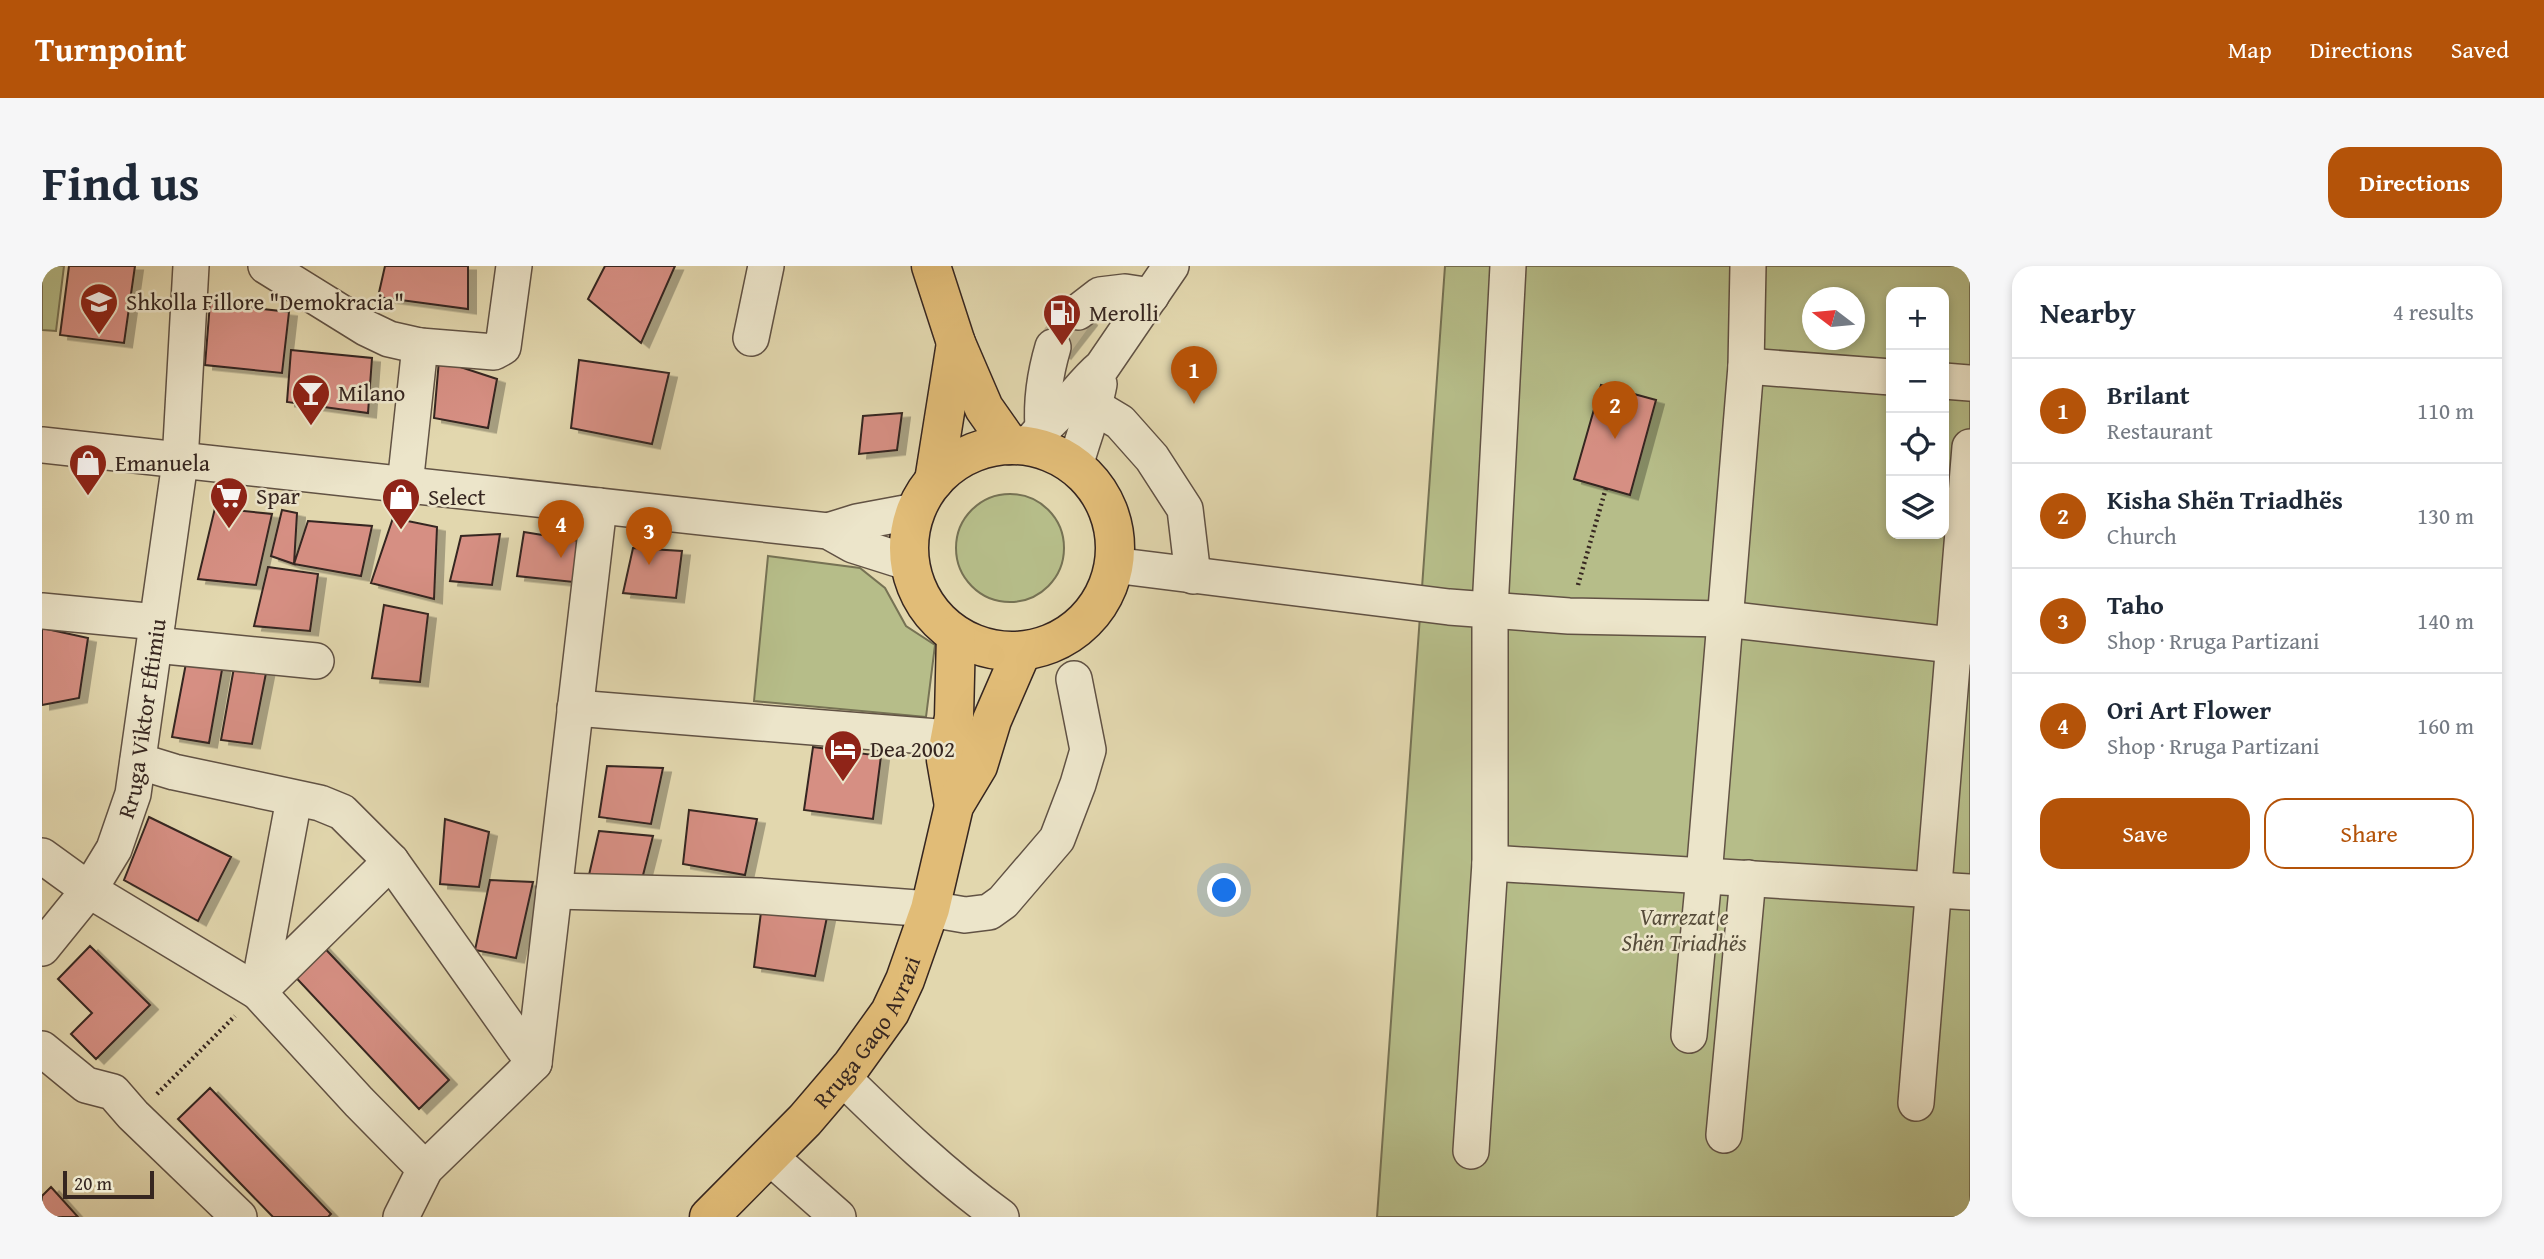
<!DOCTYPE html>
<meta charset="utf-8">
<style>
:root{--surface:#fff;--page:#f6f6f7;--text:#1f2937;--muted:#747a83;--line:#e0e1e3;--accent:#b45309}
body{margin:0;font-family:"Gentium Book Plus",serif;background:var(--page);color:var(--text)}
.controls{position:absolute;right:21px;top:21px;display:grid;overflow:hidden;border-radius:14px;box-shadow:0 4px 10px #0003}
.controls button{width:63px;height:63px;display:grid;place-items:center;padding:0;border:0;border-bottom:2px solid var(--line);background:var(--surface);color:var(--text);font:35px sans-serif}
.compass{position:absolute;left:1760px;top:21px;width:63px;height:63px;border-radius:50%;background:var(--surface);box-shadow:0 4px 10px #0003;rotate:286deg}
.scale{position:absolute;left:21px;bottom:18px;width:91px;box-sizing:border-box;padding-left:7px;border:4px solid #362620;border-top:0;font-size:19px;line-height:24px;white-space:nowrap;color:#362620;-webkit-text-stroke:5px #ece5ca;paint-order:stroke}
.you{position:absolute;left:1183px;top:625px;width:24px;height:24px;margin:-18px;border:5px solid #fff;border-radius:50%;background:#1a73e8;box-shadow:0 0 0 10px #1a73e833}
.badge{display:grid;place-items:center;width:46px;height:46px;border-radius:50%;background:var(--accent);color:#fff;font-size:23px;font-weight:700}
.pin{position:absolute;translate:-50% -58px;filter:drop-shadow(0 2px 4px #0008)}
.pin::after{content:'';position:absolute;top:37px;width:24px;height:21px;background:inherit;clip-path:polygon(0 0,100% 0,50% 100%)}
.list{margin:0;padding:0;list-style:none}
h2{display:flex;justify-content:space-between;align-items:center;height:91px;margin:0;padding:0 28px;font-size:30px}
h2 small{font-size:23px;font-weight:400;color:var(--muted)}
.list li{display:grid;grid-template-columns:46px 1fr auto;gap:21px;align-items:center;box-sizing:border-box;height:105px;padding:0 28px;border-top:2px solid var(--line)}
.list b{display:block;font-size:26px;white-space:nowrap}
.list p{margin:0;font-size:23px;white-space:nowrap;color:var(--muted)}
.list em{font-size:23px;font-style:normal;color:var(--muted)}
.actions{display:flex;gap:14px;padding:21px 28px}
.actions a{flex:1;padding:16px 0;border:2px solid var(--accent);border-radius:21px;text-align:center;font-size:24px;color:var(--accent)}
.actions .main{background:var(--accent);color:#fff}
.icon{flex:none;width:38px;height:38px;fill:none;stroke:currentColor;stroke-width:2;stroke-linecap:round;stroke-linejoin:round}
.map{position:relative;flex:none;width:1928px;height:951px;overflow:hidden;border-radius:21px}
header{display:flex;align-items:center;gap:42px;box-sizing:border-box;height:98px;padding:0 35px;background:var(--accent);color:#fff}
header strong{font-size:33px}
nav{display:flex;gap:38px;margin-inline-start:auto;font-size:24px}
.intro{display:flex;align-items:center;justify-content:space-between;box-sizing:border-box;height:168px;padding:0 42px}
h1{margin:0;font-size:49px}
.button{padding:18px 32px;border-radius:21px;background:var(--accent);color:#fff;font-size:24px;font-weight:700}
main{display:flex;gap:42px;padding:0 42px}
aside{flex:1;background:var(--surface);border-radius:21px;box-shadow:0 4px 10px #0003}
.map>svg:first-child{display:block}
.green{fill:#b6bd89;stroke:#767254;stroke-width:2;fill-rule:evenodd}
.building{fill:#d68f83;stroke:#362620;stroke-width:2;filter:url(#shadow)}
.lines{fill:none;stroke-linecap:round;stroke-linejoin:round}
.minor-tunnel{stroke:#c0b492;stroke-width:35;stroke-dasharray:35 18;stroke-linecap:butt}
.minor-casing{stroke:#615244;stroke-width:38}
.major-casing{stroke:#362620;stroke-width:41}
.path{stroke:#362620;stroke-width:4.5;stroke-dasharray:2 3.5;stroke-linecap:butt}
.minor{stroke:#ece5ca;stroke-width:35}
.major{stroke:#e1bc77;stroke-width:38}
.labels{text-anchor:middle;stroke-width:5;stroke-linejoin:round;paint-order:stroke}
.poi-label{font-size:23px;fill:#362620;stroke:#ece5ca;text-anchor:start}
.street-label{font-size:23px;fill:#362620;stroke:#ece5ca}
.park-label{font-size:23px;font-style:italic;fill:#564c3a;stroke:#ece5ca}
</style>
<header>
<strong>Turnpoint</strong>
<nav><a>Map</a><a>Directions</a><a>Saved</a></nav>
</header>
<div class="intro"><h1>Find us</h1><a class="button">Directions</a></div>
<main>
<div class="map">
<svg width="1928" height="951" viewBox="0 0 1928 951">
<defs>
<filter id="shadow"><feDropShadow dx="8" dy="4.5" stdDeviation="0" flood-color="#0004"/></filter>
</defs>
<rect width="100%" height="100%" fill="#e2d7ae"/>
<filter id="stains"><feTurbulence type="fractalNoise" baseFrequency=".00286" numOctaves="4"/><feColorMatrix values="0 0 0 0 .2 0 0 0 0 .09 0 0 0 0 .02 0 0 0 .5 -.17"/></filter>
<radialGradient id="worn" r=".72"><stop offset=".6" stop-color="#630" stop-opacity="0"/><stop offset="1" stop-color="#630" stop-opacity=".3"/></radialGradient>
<path class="green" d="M0,0H22L14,65L0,64Z
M1403,0H1928V951H1335ZM1849,26H1902V268H1849ZM1770,32H1812V74H1770Z
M914 282a54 54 0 1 1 108 0a54 54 0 1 1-108 0Z
M726,290L818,302L843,322L864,360L893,379L884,451L712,435Z"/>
<path class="building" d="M27,0H93L82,77L18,69Z
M343,0H426V43L336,31Z
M563,0H633L599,77L546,33Z
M168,37L247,46L240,107L163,99Z
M1028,40L1047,55L1021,88L1002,73Z
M249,84L330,92L326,147L245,136Z
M397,94L455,113L446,162L392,152Z
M537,94L627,107L610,178L529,162Z
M1559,119L1614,134L1588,229L1532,213Z
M860,147L855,184L817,188L821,150Z
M173,242L230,248L214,319L156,313Z
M240,244L255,247L252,298L229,290Z
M351,252L395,261L392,333L329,317Z
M266,255L330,260L319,310L252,298Z
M482,266L550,277L541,317L475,310Z
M458,268L450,319L408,315L419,270Z
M591,282L640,285L634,332L581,327Z
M226,301L276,308L268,365L212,360Z
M342,339L386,348L378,416L330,412Z
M0,362L46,372L37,432L0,439Z
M145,392L181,398L167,477L130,471Z
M193,396L225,402L210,478L179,474Z
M771,481L839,490L831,553L762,544Z
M565,500L621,502L609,558L557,551Z
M647,544L715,553L703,609L641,598Z
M107,551L189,591L156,655L82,614Z
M403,553L447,566L437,621L398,618Z
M557,565L611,570L599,617L547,609Z
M448,614L491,616L474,692L433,684Z
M719,646L785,651L773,710L712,701Z
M274,673L407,814L377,843L245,702Z
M48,680L108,739L54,793L29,768L50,747L16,713Z
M168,822L289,948L286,951H231L136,853Z
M9,921L36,951H0V930Z"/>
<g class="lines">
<path class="minor-tunnel" d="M1011,81L1036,46"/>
<defs>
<g id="minor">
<path d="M224,0L324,62L347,73L378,80L452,86L461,81L472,0"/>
<path d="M1036,46L1058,29L1083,26L1109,30"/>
<path d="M709,72L724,0"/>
<path d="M1704,100L1849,111"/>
<path d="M1902,115L1928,117"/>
<path d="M1053,141L1078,156L1110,192L1143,243L1151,310"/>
<path d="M1001,161C999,132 1003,108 1011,81"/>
<path d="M0,179L786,265L811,279L868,297"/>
<path d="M986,180C995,167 1006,158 1017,147C1032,132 1043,115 1060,101L1129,0"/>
<path d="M1033,201C1040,173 1052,146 1057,118"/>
<path d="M363,219L378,80"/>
<path d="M786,265L815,256L874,245"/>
<path d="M1071,299L1407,341L1527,350L1683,353L1928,381"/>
<path d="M0,345L115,356"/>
<path d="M113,379L274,395"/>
<path d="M533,442L908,472"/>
<path d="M96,495L132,506L278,537L300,546L349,595L492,797L383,903L359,951"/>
<path d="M252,533L216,726L349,595"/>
<path d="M0,590L47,624L216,726L317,836L383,903"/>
<path d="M1448,597L1928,626"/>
<path d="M512,625L717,630L888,643L923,649L947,646L961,636L1015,573L1036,518L1046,484L1032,413"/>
<path id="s1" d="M0,682L47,624L72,583L91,528L138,196L149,0"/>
<path d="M1647,769L1662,610L1704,100L1706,0"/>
<path d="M0,783L44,819L71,826L91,849L197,951"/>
<path d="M492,797L557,240"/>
<path d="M800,811C851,861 901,909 959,951"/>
<path d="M1874,837L1928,181"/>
<path d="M1682,869L1706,612"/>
<path d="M1429,885L1448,597V343L1466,0"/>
<path d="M727,890L796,951"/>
</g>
<g id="major">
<path d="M889,0L914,77L942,142L968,179"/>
<circle cx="970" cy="282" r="103"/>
<path d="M892,215L914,77"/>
<path d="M912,540L904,494L912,451L914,369"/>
<path id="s2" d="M667,951L763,854L810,799L848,746L863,714L888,643L912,540L936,500L950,454L980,385"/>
</g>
</defs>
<use href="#minor" class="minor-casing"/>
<use href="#major" class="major-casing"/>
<path class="path" d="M1536,319L1564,222
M115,828L193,750"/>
<use href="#minor" class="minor"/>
<use href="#major" class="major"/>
</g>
<defs>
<symbol id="school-pin" viewBox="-11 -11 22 30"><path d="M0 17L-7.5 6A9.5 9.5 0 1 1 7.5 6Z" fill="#8f2418" stroke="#ece5ca"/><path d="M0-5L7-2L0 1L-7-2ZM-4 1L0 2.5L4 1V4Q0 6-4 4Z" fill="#fff"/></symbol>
<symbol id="fuel-pin" viewBox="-11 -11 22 30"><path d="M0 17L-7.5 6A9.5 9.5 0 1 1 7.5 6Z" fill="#8f2418" stroke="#ece5ca"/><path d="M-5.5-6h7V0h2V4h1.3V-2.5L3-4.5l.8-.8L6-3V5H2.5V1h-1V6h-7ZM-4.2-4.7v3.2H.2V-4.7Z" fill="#fff"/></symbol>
<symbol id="bar-pin" viewBox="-11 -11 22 30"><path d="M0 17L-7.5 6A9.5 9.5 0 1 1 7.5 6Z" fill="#8f2418" stroke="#ece5ca"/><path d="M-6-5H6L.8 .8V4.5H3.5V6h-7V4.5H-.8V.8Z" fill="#fff"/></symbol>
<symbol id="shop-pin" viewBox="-11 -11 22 30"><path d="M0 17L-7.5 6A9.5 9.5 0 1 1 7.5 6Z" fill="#8f2418" stroke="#ece5ca"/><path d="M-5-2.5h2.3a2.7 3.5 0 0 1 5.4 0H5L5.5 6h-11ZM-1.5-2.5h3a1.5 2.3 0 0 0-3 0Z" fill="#fff"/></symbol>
<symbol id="supermarket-pin" viewBox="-11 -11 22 30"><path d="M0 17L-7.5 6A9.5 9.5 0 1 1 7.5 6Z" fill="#8f2418" stroke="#ece5ca"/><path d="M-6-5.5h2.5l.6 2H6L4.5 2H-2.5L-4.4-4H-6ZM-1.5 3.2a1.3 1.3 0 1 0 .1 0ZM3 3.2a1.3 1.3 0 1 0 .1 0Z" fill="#fff"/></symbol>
<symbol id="hotel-pin" viewBox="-11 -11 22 30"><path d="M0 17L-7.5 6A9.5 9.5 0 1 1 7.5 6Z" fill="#8f2418" stroke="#ece5ca"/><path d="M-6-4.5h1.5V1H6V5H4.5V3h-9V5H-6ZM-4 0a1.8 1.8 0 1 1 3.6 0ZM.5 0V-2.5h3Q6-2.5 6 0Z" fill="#fff"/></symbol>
</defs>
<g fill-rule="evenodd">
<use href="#school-pin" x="35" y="14" width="44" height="60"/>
<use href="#fuel-pin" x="998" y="25" width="44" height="60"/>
<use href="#bar-pin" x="247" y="105" width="44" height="60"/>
<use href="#shop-pin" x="24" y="175" width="44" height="60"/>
<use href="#supermarket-pin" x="165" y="208" width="44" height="60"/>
<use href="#shop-pin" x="337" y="209" width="44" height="60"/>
<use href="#hotel-pin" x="779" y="461" width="44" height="60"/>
</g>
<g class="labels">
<g class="poi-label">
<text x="84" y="44">Shkolla Fillore "Demokracia"</text>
<text x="1047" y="55">Merolli</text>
<text x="296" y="135">Milano</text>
<text x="73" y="205">Emanuela</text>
<text x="214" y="238">Spar</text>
<text x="386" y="239">Select</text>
<text x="828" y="491">Dea 2002</text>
</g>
<g class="street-label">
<text dy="8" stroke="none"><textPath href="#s1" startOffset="257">Rruga Viktor Eftimiu</textPath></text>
<text dy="8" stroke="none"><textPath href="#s2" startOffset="245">Rruga Gaqo Avrazi</textPath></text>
</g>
<g class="park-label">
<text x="1642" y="659">Varrezat e<tspan x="1642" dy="26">Shën Triadhës</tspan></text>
</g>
</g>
<rect width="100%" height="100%" filter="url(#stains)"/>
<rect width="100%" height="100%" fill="url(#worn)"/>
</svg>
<div class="controls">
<button>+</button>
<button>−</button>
<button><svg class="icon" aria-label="locate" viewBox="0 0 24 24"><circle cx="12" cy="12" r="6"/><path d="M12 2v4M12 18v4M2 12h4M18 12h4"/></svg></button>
<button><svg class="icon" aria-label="layers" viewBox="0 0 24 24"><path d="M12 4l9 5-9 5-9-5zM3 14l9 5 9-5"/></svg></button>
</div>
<svg class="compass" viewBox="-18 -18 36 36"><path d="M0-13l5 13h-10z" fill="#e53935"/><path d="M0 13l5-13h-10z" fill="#747a83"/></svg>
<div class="scale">20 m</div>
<div class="you"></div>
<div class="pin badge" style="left:1152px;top:138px">1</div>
<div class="pin badge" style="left:1573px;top:173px">2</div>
<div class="pin badge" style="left:607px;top:299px">3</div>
<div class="pin badge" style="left:519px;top:292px">4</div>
</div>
<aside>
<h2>Nearby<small>4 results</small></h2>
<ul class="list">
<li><span class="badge">1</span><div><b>Brilant</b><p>Restaurant</p></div><em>110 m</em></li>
<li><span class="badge">2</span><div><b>Kisha Shën Triadhës</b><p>Church</p></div><em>130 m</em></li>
<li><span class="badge">3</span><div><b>Taho</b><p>Shop · Rruga Partizani</p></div><em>140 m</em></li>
<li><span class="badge">4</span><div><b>Ori Art Flower</b><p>Shop · Rruga Partizani</p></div><em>160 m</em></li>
</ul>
<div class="actions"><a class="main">Save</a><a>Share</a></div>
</aside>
</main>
